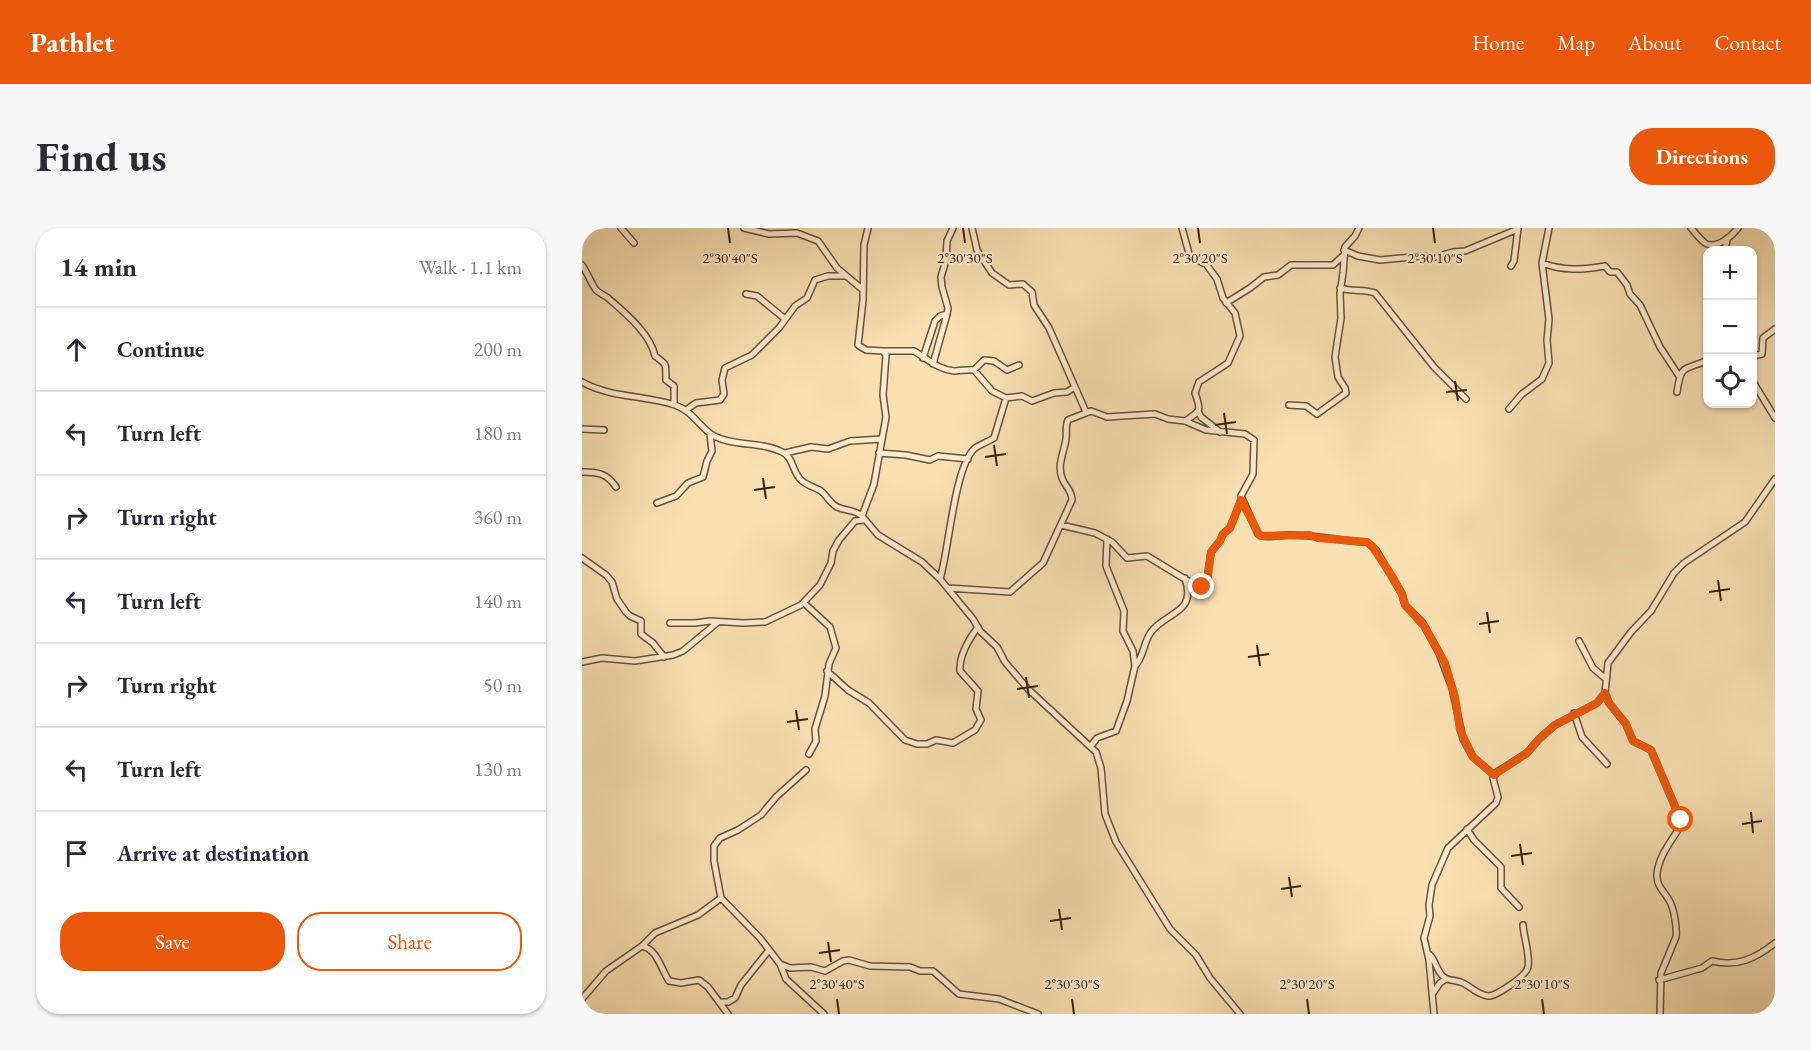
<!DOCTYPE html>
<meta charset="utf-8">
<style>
:root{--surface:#fff;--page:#f7f7f7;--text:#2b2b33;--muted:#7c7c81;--line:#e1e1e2;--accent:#ea580c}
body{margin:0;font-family:"EB Garamond",serif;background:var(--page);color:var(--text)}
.controls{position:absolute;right:18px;top:18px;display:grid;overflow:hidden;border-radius:12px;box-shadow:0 2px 4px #0004}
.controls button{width:54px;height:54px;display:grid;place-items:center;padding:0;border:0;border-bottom:2px solid var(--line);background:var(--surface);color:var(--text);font:30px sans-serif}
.stop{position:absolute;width:18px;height:18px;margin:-14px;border:4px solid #ea580c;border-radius:50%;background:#fff}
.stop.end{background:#ea580c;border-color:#fff;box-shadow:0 2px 6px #0008}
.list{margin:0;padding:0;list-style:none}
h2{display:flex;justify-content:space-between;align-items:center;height:78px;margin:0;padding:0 24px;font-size:26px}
h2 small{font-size:20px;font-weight:400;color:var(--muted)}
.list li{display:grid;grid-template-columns:39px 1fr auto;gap:18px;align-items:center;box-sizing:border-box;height:84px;padding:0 24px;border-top:2px solid var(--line)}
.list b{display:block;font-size:22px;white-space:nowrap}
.list em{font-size:20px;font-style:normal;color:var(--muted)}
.actions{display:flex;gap:12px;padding:18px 24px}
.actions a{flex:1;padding:14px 0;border:2px solid var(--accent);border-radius:24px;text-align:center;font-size:21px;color:var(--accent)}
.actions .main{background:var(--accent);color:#fff}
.icon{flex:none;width:33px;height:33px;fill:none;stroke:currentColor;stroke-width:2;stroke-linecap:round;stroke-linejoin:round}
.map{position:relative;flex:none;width:1193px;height:786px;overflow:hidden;border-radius:24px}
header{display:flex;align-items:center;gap:36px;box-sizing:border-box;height:84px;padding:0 30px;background:var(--accent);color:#fff}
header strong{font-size:28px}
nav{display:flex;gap:33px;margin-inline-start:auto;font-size:21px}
.intro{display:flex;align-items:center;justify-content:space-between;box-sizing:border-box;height:144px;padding:0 36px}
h1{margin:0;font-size:42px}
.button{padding:15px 27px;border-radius:24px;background:var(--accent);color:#fff;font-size:21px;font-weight:700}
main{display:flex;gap:36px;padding:0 36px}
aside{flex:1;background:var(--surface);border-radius:24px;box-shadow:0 2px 4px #0004}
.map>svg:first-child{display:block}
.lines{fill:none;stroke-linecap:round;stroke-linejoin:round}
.street-casing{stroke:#68523c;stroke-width:8}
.street{stroke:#fbebce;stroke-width:5}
.route{stroke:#ea580c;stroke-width:8}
.ticks{fill:none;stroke:#372315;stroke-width:2}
.ticks-label{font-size:15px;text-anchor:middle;fill:#372315;stroke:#fbebce;stroke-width:4.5;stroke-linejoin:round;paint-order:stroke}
</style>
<header>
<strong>Pathlet</strong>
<nav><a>Home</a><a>Map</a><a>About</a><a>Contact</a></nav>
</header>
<div class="intro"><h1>Find us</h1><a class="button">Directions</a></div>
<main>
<aside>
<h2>14 min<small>Walk · 1.1 km</small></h2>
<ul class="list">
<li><svg class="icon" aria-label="ahead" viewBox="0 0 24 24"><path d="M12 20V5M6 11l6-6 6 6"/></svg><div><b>Continue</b></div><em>200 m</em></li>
<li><svg class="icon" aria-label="left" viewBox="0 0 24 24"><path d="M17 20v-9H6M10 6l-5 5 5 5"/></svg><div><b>Turn left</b></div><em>180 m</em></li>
<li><svg class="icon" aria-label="right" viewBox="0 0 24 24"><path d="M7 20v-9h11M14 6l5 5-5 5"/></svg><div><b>Turn right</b></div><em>360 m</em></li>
<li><svg class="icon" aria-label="left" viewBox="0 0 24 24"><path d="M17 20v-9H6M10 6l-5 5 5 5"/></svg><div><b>Turn left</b></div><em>140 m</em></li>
<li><svg class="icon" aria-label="right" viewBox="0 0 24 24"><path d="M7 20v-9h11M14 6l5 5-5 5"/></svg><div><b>Turn right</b></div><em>50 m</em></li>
<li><svg class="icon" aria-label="left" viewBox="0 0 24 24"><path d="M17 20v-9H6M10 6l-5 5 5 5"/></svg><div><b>Turn left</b></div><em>130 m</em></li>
<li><svg class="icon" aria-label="arrive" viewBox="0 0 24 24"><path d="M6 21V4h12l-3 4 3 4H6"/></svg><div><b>Arrive at destination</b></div></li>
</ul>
<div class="actions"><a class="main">Save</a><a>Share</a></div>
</aside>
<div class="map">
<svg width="1193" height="786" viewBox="0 0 1193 786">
<rect width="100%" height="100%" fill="#f9e0b3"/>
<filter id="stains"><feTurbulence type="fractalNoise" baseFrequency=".00333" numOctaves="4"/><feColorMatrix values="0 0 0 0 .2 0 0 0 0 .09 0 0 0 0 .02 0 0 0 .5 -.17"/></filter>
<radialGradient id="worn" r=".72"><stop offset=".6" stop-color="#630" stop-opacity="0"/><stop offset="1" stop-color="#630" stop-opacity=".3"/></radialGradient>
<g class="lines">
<defs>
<path id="street" d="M39,0L52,15
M162,0L187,6L215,5L236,13L255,40L281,62
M286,0L282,17L281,72L276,117L284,122L301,123L304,127L301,167L304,189L292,256L280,288L296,307L340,334L358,351L391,391L398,403L415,419L423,434L446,461L514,524L519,540L523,586L534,614L588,701L614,727L628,750L658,786
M390,0L395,22L410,45L427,57L441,56L450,64L452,77L467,100L504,184
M600,0L608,29L624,36L635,51L641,70L653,85L658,108L646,135L617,154L613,165C620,184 618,183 603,193
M1109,0C1113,5 1118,11 1123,15C1134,22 1150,8 1156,0
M762,22L776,28L798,32L841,28L853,29L871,24L883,23L936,1
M1143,22L1145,12
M960,35C981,43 1001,42 1023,38L1028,44H1035L1045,57L1048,66L1058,77L1078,119L1097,148
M0,37C5,44 10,57 14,62C17,65 22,67 26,70C43,85 68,105 73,128C87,138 83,136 84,152L92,158V176
M929,38L932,33L936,0
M758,60C770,64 782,61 793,65L852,139L884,171
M164,66L175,68L203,91
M644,75L668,60L682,49L696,47L709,37H751L762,27
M301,123H332C346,131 355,141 372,143C379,143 386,141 392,142L410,163L424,170L440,168L450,173L472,165L485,164L493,159
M1170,128L1180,126L1181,110L1193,101
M341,130L353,93L358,88L365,86
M351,136L365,86L366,80L360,59L359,49L364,32L365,13L371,0
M392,142L402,132L412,133L425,142L437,137
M1170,152L1193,190
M0,154C29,170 62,167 93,177C111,183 118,200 132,208C153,219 181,213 202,225C211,230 211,245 219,252C224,257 232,259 239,263C245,268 248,275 255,279C264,283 273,282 280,288
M1095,164C1099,135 1102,143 1126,132
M707,177L724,178L735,186L764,165L763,160L756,149L753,129L759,90L758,65L761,45L763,19L773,8L777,0
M927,181L940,166L960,151L967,135L965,112L967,91L960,35L967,0
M104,182L114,175L138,172L142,166L140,152L143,140L170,127L197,100L213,78L225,70L233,52L246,48H264
M616,183L619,189L638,204
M0,201L22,202
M203,225L229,219L246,221L268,213L300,211
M297,225L324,227L348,232L356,228L386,231
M0,244C15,244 25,245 34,259
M75,275L94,268L106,255L121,249L125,233L130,223L128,206
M479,297L513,305L530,314L545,330L565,328L616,359H620L625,353L629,324L638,313L641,306L648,300L659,272
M0,330L24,347L30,354L35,371L44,384L48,388L59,393V406L71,415L82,429
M358,351C367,322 372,241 392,221C398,216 406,214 412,210L424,170
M366,360L428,364L461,335L490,272C490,262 483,259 480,250C475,237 482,224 484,211C485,204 483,198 486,192L509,183L525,189L573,186L586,191L603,193L624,202L663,206L672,212L671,246L659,268L676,306C683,311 695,307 704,307C731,306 757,313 785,314L794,322L820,366L823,377L840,394L857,425L870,460L881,511L891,529L912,547
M222,375L248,399L254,420L247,436L243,468L233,501L234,513L227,526
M88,395H113L128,393L161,395L183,394L219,377L238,357L249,335L251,323L257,312L273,293L282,292
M997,413L1011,440L1024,451
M0,434L20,430L53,433L91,427L101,423L136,394
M553,438C562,429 561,415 569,404C585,383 615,386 603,350
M245,443L266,462L287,475L323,512L335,516H345L354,512L371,515L393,502L399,492L394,481L396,463L378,443C377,427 387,411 396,399
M1023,465L1027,475L1044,496L1051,513L1069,522L1100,595C1091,612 1077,626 1075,646C1074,658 1082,663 1087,672C1092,680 1095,699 1094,709L1079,745L1078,786
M992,485L1000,509L1025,536
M509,518L515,510L534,503L545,473L553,438L551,423L541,403L542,383L524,338L525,311
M224,542L194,569L179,587L156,602L138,610L132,618V633L139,670L178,710L198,736L208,740L229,739L243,743L261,733L267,732L288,738L328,739L338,743H351L377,766L417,771L456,786
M885,601L892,612L919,639V660L937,679
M60,718L73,705L116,687L139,670
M848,727C854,733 855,745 863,750C868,753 875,752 881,755C889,759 896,767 906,768C915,768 944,748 946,739C948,726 942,710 941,697
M198,736L204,751L242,786
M1077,752L1120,740L1130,733C1155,739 1173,731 1193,715
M851,765L858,755L864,751
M0,771L24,743L60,718C75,721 79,741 87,753L99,755L117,752L126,759L146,786
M137,774H146L153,770L159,757L187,722
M852,786L847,732L842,710L848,688L847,677L850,657L866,620L914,575L916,569L911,550L915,544L945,525L958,510L973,497L1015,475L1023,465L1026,435L1049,404L1069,383L1092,345L1102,335L1163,294L1193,251"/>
</defs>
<use href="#street" class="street-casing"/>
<use href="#street" class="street"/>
</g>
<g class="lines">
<path class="route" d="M620,359L625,353L629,324L638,313L641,306L648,300L659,272L678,308L728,307L736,310L785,314L790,318L810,348L820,366L823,377L843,399L863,435L873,469L878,502L891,529L912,547L945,525L958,510L973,497L1015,475L1023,465L1027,475L1044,496L1051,513L1069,522L1099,592"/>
</g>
<path class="ticks" d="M146,0L148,15M381,0L383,15M616,0L618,15M851,0L853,15M873,153L876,173M864,164L885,162M642,185L645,206M633,197L654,194M412,217L415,238M403,229L424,226M181,250L184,271M172,262L193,259M1136,352L1139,373M1127,364L1148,361M905,384L908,405M897,396L917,393M675,417L678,438M666,429L687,426M444,449L447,470M435,461L456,458M214,482L217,502M205,494L226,491M1169,584L1171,605M1160,596L1180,593M938,616L941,637M929,628L950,625M707,649L710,669M699,661L719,658M477,681L480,702M468,693L489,690M246,714L249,734M237,725L258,722M255,771L257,786M490,771L492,786M725,771L727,786M960,771L962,786"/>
<g class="ticks-label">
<text x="148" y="35">2°30'40"S</text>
<text x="383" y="35">2°30'30"S</text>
<text x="618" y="35">2°30'20"S</text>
<text x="853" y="35">2°30'10"S</text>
<text x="255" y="761">2°30'40"S</text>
<text x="490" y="761">2°30'30"S</text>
<text x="725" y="761">2°30'20"S</text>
<text x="960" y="761">2°30'10"S</text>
</g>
<rect width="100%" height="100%" filter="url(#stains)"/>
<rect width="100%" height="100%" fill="url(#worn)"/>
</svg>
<div class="controls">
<button>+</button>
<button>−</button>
<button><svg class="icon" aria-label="locate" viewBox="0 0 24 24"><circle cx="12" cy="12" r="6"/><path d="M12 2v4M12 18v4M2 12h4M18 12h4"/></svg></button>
</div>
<div class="stop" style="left:1099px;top:592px"></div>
<div class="stop end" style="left:620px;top:359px"></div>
</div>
</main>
